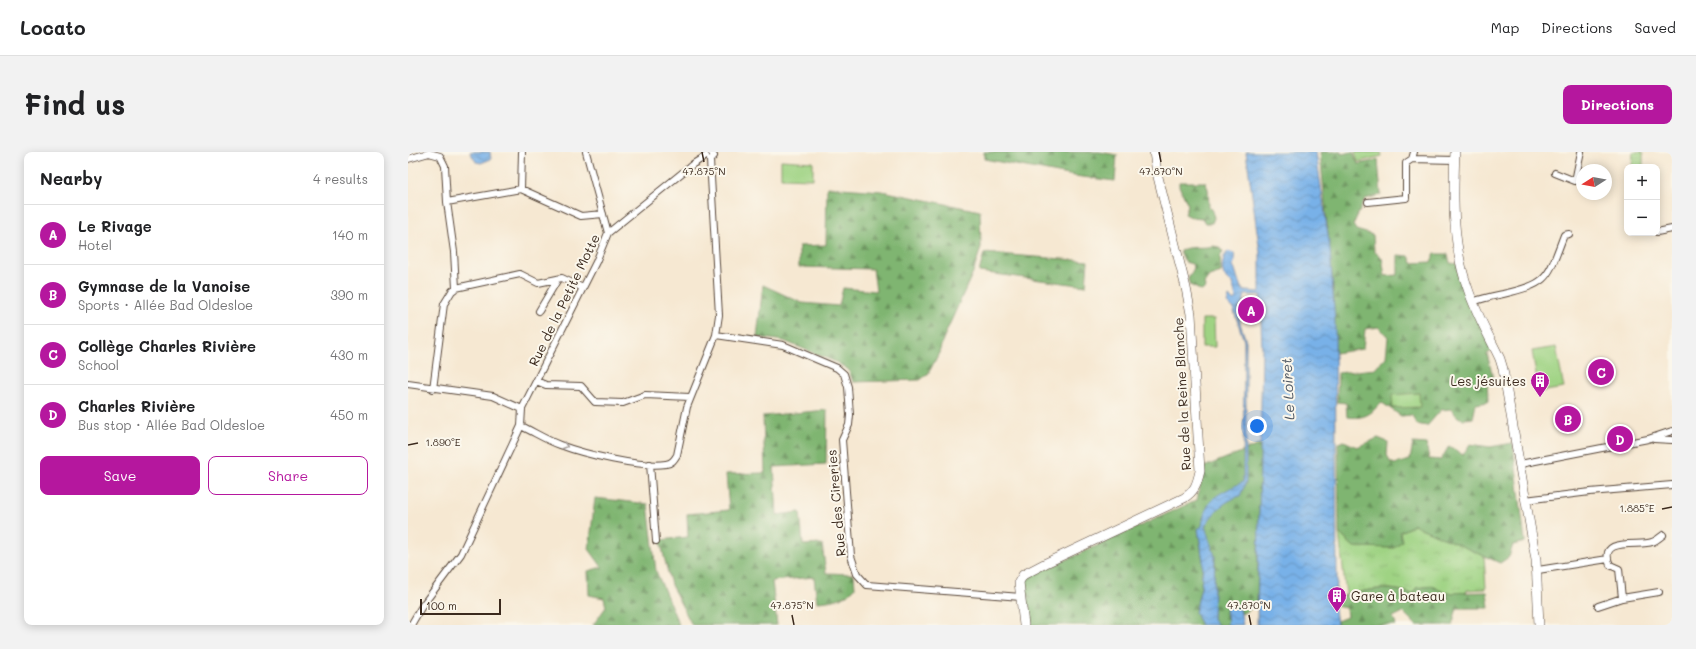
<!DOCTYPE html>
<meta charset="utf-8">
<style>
:root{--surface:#fff;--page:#f2f2f2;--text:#202124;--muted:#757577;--line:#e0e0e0;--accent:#b5179e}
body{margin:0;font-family:Mali,sans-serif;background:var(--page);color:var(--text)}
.controls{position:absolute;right:12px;top:12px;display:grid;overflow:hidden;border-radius:8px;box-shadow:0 2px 10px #0003}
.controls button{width:36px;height:36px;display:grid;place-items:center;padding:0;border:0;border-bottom:1px solid var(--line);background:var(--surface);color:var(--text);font:20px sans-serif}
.compass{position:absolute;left:1168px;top:12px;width:36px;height:36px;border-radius:50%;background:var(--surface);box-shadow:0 2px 10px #0003;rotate:259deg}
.scale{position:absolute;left:12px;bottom:10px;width:81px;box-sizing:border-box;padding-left:4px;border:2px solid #3b2a1e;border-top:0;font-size:11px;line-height:14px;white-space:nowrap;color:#3b2a1e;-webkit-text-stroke:3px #fbf7ec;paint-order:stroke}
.you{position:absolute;left:849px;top:274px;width:14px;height:14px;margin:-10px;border:3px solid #fff;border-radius:50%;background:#1a73e8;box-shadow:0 0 0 6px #1a73e833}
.badge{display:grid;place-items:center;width:26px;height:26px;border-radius:50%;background:var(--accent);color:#fff;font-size:13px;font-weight:700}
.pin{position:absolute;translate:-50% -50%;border:2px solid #fff;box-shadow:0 1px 4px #0006}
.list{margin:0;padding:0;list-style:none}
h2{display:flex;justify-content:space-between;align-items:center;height:52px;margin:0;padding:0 16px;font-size:17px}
h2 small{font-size:13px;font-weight:400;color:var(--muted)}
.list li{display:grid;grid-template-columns:26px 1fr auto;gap:12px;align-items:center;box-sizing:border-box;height:60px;padding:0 16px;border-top:1px solid var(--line)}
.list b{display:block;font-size:15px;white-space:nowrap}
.list p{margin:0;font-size:13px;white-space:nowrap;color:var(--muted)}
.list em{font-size:13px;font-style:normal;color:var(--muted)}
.actions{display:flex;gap:8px;padding:12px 16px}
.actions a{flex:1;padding:9px 0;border:1px solid var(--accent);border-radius:8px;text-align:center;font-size:14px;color:var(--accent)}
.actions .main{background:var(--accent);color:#fff}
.map{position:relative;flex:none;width:1264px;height:473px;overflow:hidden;border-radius:8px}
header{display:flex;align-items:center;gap:24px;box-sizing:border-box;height:56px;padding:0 20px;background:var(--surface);border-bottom:1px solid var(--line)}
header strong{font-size:19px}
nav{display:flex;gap:22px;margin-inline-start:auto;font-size:14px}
.intro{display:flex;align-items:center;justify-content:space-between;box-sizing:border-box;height:96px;padding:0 24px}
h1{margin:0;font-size:28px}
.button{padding:10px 18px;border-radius:8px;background:var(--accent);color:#fff;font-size:14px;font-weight:700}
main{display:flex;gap:24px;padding:0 24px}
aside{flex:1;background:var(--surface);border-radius:8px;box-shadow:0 2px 10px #0003}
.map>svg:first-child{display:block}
.grass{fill:url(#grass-tufts);stroke:#6d7e50}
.forest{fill:url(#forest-firs);stroke:#5d7048}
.garden{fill:#9fd383;stroke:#6d7e50}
.water{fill:url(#water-waves);stroke:#5a6e83}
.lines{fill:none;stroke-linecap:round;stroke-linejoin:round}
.street-casing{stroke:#574639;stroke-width:8}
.secondary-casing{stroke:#574639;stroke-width:10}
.street{stroke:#fff;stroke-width:6}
.secondary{stroke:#fff;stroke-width:9}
.oneway{stroke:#a79f9a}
.ticks{fill:none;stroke:#3b2a1e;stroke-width:1.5}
.labels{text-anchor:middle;stroke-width:4;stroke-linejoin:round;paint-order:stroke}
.street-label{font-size:13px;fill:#3b2a1e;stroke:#fbf7ec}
.poi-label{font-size:13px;fill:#3b2a1e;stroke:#fbf7ec;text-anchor:end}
.water-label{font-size:14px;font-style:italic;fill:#505965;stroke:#fbf7ec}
.ticks-label{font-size:10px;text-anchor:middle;fill:#3b2a1e;stroke:#fbf7ec;stroke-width:4;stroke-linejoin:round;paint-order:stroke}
</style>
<header>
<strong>Locato</strong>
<nav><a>Map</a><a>Directions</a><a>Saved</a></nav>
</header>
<div class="intro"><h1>Find us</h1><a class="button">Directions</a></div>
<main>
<aside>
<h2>Nearby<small>4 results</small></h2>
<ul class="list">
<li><span class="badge">A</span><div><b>Le Rivage</b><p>Hotel</p></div><em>140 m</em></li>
<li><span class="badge">B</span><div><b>Gymnase de la Vanoise</b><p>Sports · Allée Bad Oldesloe</p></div><em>390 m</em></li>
<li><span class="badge">C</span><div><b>Collège Charles Rivière</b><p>School</p></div><em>430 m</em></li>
<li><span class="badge">D</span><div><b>Charles Rivière</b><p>Bus stop · Allée Bad Oldesloe</p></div><em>450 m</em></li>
</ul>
<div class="actions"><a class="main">Save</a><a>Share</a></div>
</aside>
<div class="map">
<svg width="1264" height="473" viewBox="0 0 1264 473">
<defs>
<pattern id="grass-tufts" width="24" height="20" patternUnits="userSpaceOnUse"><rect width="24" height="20" fill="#9fd383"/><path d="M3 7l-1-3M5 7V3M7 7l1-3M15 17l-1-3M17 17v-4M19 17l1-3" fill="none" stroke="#8ab571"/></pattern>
<pattern id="forest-firs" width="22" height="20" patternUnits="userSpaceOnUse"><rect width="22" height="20" fill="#7fb571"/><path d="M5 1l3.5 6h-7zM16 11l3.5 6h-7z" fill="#69935c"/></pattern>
<pattern id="water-waves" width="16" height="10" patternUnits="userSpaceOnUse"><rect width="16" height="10" fill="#78b1e8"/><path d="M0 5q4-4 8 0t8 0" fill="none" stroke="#6490bb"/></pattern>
</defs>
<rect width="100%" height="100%" fill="#fbf7ec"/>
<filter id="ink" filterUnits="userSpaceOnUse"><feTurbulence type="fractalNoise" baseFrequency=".025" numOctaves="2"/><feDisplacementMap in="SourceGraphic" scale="8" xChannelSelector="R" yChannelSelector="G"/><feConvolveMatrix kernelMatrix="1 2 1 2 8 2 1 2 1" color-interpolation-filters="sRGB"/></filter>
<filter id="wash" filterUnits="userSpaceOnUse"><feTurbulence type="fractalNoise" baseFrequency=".012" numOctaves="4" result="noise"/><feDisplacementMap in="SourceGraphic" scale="16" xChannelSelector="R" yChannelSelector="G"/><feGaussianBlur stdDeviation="0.9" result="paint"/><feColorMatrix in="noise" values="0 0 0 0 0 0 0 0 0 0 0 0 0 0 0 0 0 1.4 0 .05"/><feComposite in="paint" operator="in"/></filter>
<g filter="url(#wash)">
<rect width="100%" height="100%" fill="#f6e8d2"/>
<path class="grass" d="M1225,0H1235V15H1224Z
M1006,373L1076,403L1078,437L1059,438L1058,441H1037L1025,434L1008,436L1005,442C977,433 965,437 938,443L931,381L946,395L992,380Z"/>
<path class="forest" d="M576,0H691L709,3L707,29L666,24L576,7Z
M912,0H933V2L945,0L950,12L970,8L973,43L957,47L945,73L948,78L965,83L966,99L974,106L977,124L990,123V103L1001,104L1004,111L1023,110L1027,102H1040L1042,111L1049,112L1085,198L1079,202L1085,225L1079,227L1080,250L1068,252L1065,266C1053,268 1050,267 1043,257L1033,258L1019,274L1008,272L1004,263L993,264L973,250C963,263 956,267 939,265L938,251L929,250L930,221L967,217L978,205L980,185L971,175L957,177L955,197L927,201L925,134Z
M771,30H797L800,37L801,55L804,57L806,66L804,71H797L794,66L783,65L777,62L780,53L771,34Z
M419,35L474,39L572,59L573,95L566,118L535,187L531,201L520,222L512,228L445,230L441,218L428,210L376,189L349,185L355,133L394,151L431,154L435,136L468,139L465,117L391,115V94L418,93Z
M805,94L811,95L815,99L812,105L813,120L801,124L796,131L797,136L794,139L782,133L780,127L786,116L784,112L777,110L772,99C780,93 795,97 805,94Z
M576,101L680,109L678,134L571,120Z
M419,258L418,312L366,315L369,363L392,360L395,393L414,392L418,421L446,422L447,436C437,447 424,449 409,450L406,425L364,429L369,473H284L263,433L252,388L280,385L279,362L321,358L318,322L357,321L355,264Z
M970,286L980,290L979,303L982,310L987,312L1002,308L1005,291L1018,292L1021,307L1033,308L1041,294L1055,303L1062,292L1082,295L1105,291L1117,390L1105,393L1101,405L1092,411L1006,373L992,380L994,389L986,396L946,395L931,381L930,291L936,289L949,295Z
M853,292L849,452L834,462L832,457L817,459L820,469L819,473H810L805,467L807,404L790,377L795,409L793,435L787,461L793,473H620L614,428L789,348L796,315Z
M187,346L240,352L248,419L271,473H185L198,455L196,446L181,443L180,419L194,415L181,397Z
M1025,434L1037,441L1079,440L1081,456H1049L1044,473H1008L995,460L985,465L988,473H929V469L939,465L938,456L927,454L929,445C960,439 973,432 1005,442L1008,436Z"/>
<path class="garden" d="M947,0H973L974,4L950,10Z
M373,8L405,10V27L373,26Z
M794,167H806L807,195H794Z
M1148,195L1156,236L1131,240L1124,199Z
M1011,241L1012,255L985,256L984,243Z"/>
<path class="water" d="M62,0H82L83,7L73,11L68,10Z
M838,0H908L922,96L927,170L929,430L927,457L929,473H849L854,196L852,143H837L835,151L831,157L832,171L838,189V330L832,344C816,349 806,360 797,374L807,404L805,467L810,473H793L787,461L793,435L795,409L790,377L794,374C798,344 811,342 835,330L836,189L825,156L819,151L821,145L826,149L828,146L824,131L816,124L814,115L816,105L820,99L826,101L827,107L825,114C830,122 829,131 836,139L852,140V101Z
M819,454L832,457L835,473H819C821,466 817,461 819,454Z"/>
</g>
<g filter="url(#ink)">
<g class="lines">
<defs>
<path id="street" d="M0,7L21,1L32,4L37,14L39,50L113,37L173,64L195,62
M1004,7L1047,8
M302,8L306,4L303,0
M1147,21L1167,29L1173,0
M113,37L114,0
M960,50L998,46V11L1004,7L1006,0
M1249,80L1264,77
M200,81L285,12L298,4
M48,136L112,122L130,131L154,126L175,136
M1065,150C1074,146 1085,144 1095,142C1142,131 1139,127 1156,83L1161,82
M131,159L150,127
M308,183L375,193L429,216L436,222L440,235L442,263L441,273L434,288L443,404L449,422L459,433L613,445
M128,229L138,233L173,234L187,250L215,251L237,243L282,245
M0,232L85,244L114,257
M25,237L36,152L44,139L48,136L46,100L39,50
M113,274C126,280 138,288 152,293C176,302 233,316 258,312C264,311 266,308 269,303L279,255L308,183L311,163L302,8
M1246,287L1264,288
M242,312L248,389
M1112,312L1240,287L1264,279
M1117,348L1182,340L1264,333
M1130,418L1200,407
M1214,446L1211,417L1202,413C1189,384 1232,395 1244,390C1248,389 1252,385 1255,383
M1190,454L1214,446L1251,440
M3,473L14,454L53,402L113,274L114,257L188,110L200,81L178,0"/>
<path id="secondary" d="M1047,0C1045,46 1044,93 1060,137C1068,161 1081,184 1092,207L1095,217L1128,408L1131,473
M616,473L611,430L615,423L638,411L776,346C787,339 789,332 792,319L783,162L778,136L749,21L746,0"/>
</defs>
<use href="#street" class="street-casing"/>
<use href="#secondary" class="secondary-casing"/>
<use href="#street" class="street"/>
<use href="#secondary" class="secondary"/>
</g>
<defs><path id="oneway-chevron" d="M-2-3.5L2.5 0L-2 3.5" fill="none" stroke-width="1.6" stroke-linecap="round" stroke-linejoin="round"/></defs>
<use class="oneway" href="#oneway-chevron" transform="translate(157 294) rotate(18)"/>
</g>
<path class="ticks" d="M294,0L296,10M751,0L753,10M0,293L10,291M1254,357L1264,355M384,463L386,473M841,463L843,473"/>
<defs>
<symbol id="building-pin" viewBox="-11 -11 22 30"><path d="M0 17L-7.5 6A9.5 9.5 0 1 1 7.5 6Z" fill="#b5179e" stroke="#fbf7ec"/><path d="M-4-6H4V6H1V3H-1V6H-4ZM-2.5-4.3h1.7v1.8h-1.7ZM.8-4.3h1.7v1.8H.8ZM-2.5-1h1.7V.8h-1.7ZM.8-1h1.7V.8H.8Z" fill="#fff"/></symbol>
</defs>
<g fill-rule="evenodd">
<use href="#building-pin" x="1121" y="218" width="22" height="30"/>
<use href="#building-pin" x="918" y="433" width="22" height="30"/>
</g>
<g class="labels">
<g class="street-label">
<text transform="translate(156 148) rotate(-64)" y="5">Rue de la Petite Motte</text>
<text transform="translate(774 242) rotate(-93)" y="5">Rue de la Reine Blanche</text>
<text transform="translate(428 351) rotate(-95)" y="5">Rue des Cireries</text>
</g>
<g class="poi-label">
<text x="1118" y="234">Les jésuites</text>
<text x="943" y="449" text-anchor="start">Gare à bateau</text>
</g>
<g class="water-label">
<text transform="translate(880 237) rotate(-93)" y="5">Le Loiret</text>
</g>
</g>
<g class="ticks-label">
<text x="296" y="23">47.875°N</text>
<text x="753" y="23">47.870°N</text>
<text x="35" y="294">1.890°E</text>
<text x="1229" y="360">1.885°E</text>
<text x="384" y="457">47.875°N</text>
<text x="841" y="457">47.870°N</text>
</g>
</svg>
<div class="controls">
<button>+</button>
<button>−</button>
</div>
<svg class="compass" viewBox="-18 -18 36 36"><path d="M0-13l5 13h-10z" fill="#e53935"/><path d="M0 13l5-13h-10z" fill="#757577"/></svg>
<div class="scale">100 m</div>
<div class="you"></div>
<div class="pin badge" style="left:843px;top:158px">A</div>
<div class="pin badge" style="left:1160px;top:267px">B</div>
<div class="pin badge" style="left:1193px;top:220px">C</div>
<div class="pin badge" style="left:1212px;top:287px">D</div>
</div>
</main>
